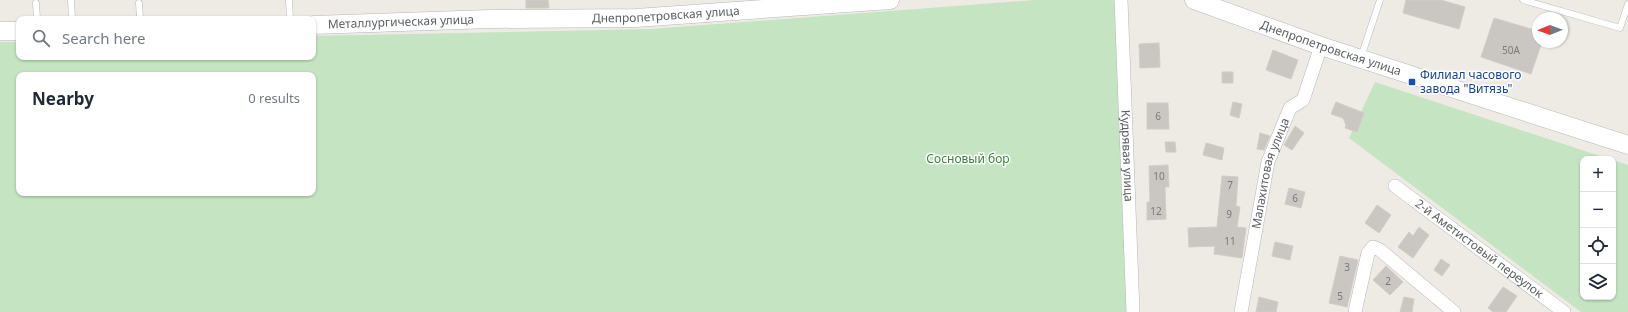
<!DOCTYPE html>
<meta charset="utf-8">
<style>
:root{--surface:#fff;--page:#f6f6f7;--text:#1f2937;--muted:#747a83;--line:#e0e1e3}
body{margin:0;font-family:"Noto Sans",sans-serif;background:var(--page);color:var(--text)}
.controls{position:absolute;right:12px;bottom:12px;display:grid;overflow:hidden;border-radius:8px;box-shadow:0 1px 3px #0004}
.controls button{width:36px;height:36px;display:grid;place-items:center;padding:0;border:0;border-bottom:1px solid var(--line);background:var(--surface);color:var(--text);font:20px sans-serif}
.compass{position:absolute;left:1532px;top:12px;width:36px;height:36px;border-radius:50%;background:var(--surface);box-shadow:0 1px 3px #0004;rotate:269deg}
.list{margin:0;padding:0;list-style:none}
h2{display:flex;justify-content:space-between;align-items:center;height:52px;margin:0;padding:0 16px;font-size:17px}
h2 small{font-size:13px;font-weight:400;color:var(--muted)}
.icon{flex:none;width:22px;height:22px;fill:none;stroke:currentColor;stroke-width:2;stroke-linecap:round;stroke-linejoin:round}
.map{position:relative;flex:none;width:1628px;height:312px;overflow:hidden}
.search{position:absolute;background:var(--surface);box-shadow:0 1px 3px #0004;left:16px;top:16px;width:300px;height:44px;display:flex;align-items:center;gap:10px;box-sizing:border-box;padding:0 14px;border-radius:8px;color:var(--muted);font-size:15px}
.panel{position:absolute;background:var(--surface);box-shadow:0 1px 3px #0004;left:16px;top:72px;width:300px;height:124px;border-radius:8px}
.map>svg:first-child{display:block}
.green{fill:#c4e4c2;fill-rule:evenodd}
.building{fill:#cac6c2;stroke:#d2cdc3}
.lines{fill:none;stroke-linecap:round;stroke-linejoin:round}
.lane-casing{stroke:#b5b7bb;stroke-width:7}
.street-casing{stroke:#b5b7bb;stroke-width:14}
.secondary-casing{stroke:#b3b7bb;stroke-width:19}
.lane{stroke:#fff;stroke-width:6}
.street{stroke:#fff;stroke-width:13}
.secondary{stroke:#fff;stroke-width:18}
.transit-dot{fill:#1a4fb4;stroke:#fff;stroke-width:1.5}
.labels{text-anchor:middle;stroke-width:3;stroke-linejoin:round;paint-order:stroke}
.number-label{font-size:10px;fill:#787a7c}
.street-label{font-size:12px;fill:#5c6064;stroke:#fff}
.transit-label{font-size:12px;fill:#164399;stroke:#fff;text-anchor:start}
.park-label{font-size:12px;fill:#3a853a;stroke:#fff}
</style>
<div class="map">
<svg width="1628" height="312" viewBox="0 0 1628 312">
<rect width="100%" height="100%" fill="#eeebe4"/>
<path class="green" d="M1036,0H1117L1129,312H0V42H19V57H313V36L651,29ZM19,75H313V193H19Z
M1375,82L1609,159H1583V297H1613V160L1628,165V312H1581L1349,138Z"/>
<path class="building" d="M526,0H548L549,8H526Z
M1406,0H1441L1465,7L1459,29L1403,13Z
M1494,18L1538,31V42H1542L1531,74L1481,57Z
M1159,43L1160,67L1140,68L1139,44Z
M1273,50L1298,60L1291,79L1266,70Z
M1222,72H1233V83H1222Z
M1233,102L1242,104L1239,118L1230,115Z
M1336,102L1364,113L1357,132L1345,128L1346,125L1343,118L1331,114Z
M1147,103H1168L1169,129H1147Z
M1295,126L1304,133L1292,150L1284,145Z
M1260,133L1270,136L1264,150L1257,149Z
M1165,142H1175L1176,152H1166Z
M1206,143L1224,148L1222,160L1203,155Z
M1168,165L1169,187H1165L1166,219L1147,220V202H1150L1149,166Z
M1222,176L1238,177L1236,206L1240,207L1237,227L1246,228L1242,258L1214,254L1215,246L1189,247L1188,228L1217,227Z
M1289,188L1305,192L1301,208L1285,204Z
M1377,205L1391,215L1379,233L1365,223Z
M1419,227L1429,235L1413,258L1398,247L1409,232L1413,236Z
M1275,242L1293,246L1290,260L1272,256Z
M1340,256L1358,260L1347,307L1329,303Z
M1441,259L1450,265L1442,276L1434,270Z
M1386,266L1403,282L1390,295L1373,280Z
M1503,287L1517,296L1506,312H1493L1488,308Z
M1259,297L1278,302L1276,312H1256Z
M1404,297L1414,299L1412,312H1400Z"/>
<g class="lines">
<defs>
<path id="lane" d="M71,0L72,19
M289,0L290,19
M1523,0L1620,28L1628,4
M36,3L37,19
M139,3L140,19
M1361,57L1380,0"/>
<g id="street">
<path id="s1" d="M1121,0L1133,312"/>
<path id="s2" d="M1395,186L1564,312"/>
<path id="s3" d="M1241,312L1268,162L1290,108L1303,100L1321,46"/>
<path d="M1355,312L1368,253L1373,247L1380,250L1454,312"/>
</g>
<g id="secondary">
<path id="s4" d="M1194,0L1321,46L1628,145"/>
<path id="s5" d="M313,25L490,19L636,18L890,0"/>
<path d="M0,31H19"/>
</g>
</defs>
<use href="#lane" class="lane-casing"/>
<use href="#street" class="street-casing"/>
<use href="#secondary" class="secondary-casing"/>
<use href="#lane" class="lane"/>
<use href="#street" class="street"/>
<use href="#secondary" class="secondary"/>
</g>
<rect class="transit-dot" x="1408" y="78" width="8" height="8" rx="2"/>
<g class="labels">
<g class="number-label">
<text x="1511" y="54">50А</text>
<text x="1158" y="120">6</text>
<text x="1159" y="180">10</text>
<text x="1230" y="189">7</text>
<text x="1295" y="202">6</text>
<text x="1156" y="215">12</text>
<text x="1229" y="218">9</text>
<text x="1230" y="245">11</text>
<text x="1347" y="271">3</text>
<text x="1388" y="285">2</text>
<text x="1340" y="300">5</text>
</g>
<g class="street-label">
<text dy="4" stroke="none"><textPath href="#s5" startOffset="353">Днепропетровская улица</textPath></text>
<text dy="4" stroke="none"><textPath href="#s5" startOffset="88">Металлургическая улица</textPath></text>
<text dy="4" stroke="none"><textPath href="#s4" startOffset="145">Днепропетровская улица</textPath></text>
<text dy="4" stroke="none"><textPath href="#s1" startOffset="156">Кудрявая улица</textPath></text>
<text dy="4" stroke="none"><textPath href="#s3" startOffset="142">Малахитовая улица</textPath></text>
<text dy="4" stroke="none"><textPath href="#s2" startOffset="105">2-й Аметистовый переулок</textPath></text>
</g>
<g class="transit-label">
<text x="1420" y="79">Филиал часового<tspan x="1420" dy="14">завода "Витязь"</tspan></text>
</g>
<g class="park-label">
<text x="968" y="163">Сосновый бор</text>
</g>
</g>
</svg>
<div class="controls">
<button>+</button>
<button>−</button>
<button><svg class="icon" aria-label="locate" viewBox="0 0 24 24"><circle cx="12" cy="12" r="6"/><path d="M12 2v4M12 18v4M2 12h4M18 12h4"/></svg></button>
<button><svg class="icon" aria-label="layers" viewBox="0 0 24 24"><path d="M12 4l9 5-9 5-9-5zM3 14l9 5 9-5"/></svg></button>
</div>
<svg class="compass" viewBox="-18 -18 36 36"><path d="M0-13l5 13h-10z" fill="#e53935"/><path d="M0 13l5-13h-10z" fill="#747a83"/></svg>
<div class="search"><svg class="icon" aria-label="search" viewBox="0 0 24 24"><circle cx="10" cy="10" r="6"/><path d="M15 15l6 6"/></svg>Search here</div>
<section class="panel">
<h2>Nearby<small>0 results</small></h2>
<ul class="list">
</ul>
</section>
</div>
